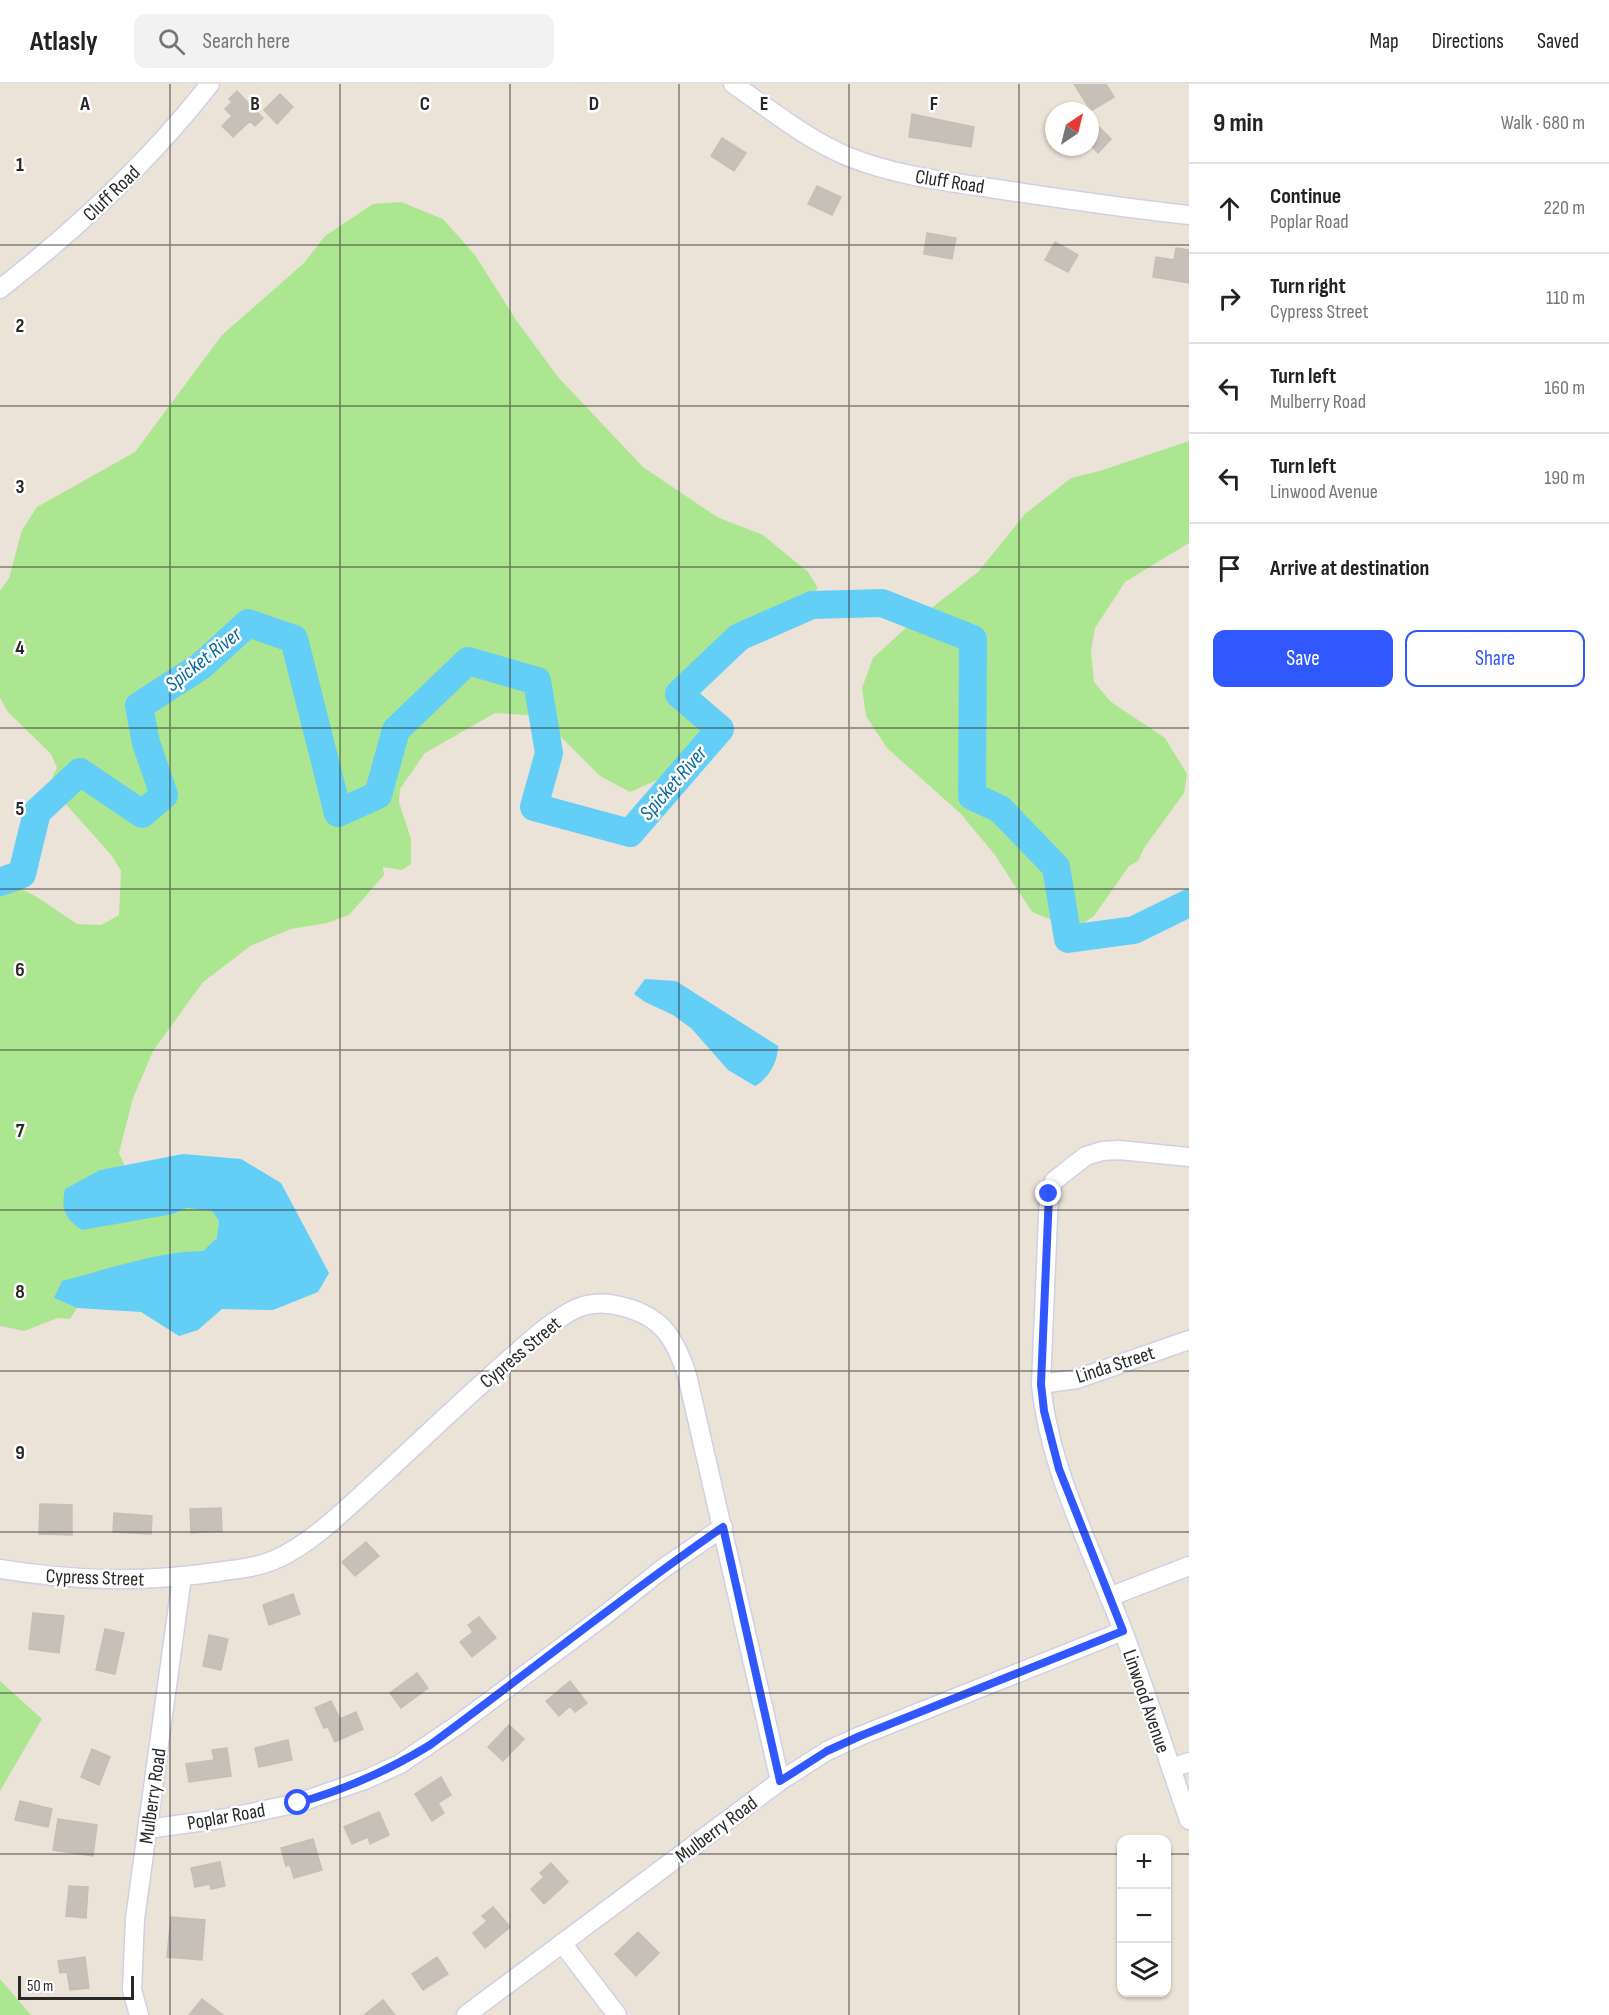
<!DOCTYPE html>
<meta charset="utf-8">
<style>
:root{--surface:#fff;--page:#f2f2f2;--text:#222;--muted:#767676;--line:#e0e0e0;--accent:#3157ff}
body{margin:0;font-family:"Sofia Sans Condensed",sans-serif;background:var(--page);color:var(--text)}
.controls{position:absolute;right:18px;bottom:18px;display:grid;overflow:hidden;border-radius:12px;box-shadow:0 2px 4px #0004}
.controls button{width:54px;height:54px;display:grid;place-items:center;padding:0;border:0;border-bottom:2px solid var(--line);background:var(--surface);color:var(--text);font:30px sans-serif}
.compass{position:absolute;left:1045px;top:18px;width:54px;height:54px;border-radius:50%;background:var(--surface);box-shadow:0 2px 4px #0004;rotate:35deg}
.scale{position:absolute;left:18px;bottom:15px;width:116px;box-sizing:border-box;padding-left:6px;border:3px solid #282828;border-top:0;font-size:16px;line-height:21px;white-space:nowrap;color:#282828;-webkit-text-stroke:4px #fff;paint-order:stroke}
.stop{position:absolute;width:18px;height:18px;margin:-14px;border:4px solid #3157ff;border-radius:50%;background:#fff}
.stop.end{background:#3157ff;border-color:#fff;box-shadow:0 2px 6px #0008}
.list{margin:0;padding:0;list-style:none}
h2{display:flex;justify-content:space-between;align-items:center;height:78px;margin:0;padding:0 24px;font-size:26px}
h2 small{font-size:20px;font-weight:400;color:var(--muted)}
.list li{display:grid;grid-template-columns:39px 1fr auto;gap:18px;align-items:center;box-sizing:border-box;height:90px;padding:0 24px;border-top:2px solid var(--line)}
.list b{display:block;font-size:22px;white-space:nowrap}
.list p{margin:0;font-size:20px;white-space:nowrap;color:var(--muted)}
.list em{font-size:20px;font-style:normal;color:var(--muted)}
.actions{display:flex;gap:12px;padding:18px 24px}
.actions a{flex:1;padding:14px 0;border:2px solid var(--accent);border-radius:12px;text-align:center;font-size:21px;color:var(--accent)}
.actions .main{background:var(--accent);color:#fff}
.icon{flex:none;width:33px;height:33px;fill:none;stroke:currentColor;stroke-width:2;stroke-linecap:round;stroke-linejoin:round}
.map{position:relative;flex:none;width:1189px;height:1931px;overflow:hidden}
header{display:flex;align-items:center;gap:36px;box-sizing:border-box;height:84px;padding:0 30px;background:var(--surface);border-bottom:2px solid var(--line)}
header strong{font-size:28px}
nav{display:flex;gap:33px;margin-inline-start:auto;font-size:21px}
.search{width:420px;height:54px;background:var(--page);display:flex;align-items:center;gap:15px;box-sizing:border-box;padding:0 21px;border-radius:12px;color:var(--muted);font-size:22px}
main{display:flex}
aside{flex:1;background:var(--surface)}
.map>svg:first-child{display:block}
.green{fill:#ade690}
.water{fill:#63cef6}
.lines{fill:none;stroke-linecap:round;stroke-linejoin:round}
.river{stroke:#63cef6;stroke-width:28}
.building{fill:#c6c0b8;stroke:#c7bfb2;stroke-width:1.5}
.minor-casing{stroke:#cdd1e2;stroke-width:21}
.minor{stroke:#fff;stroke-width:18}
.route{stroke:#3157ff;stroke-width:8}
.grid{fill:none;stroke:#282828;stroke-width:1.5;stroke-opacity:0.55}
.labels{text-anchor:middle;stroke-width:5;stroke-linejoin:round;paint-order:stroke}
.street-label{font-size:20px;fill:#282828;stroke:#fff}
.water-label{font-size:21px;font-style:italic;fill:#05699e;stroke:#fff}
.grid-label{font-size:20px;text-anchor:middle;font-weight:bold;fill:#282828;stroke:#fff;stroke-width:5;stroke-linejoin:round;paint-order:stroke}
</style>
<header>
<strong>Atlasly</strong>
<div class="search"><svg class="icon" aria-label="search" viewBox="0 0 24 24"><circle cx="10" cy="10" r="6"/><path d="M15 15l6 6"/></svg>Search here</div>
<nav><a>Map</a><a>Directions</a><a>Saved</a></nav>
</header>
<main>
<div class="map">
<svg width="1189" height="1931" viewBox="0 0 1189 1931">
<rect width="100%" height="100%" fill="#ece3d8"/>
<path class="green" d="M401,118L443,135L475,171L516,236L558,293L643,383L717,433L763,451L808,488L818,504L806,517L754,531L732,542L701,585L699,602L714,658L703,676L630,708L600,692L540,632L495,629L425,669L400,705L399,718L411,755V780L402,786L383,783L384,791L349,831L327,839L291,845L252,861L203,898L153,967L133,1014L119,1069L125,1082L100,1086L173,1130L187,1124L212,1127L219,1137L218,1154L203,1167C150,1167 102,1194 54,1214L77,1224L70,1235L58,1234L24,1247L0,1242V796L34,811L77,840L101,841L119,831L121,787L112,772L63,717L52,694L57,684L51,670L8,628L0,614V507L9,494L22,446L37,423L135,368L222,251L304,179L325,152L373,120Z
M1189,357V459L1125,498L1095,544L1091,567L1094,598L1111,618L1165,654L1187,690L1184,709L1144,764L1138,777L1129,782L1094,832L1075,845L1032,828L995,771L961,730L887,664L866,632L862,604L873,574L908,542L978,488L1025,430L1071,394L1103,386Z
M0,1597L42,1635L0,1707Z
M0,1895L31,1931H0Z"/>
<path class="water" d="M645,895L676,897L778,962C778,978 769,994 755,1002L728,986L691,944L673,931L645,918L634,910Z
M183,1070L241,1075L281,1099L329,1189L318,1208L273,1226L222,1225L198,1246L179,1252L141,1228L77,1224L54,1214L62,1197C105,1186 160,1167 203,1167L217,1154L219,1137L212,1127L187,1124L173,1130L82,1146C64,1134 61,1125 65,1105L100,1086Z"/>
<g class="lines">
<path class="river" d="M0,798L22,790L37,728L80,688L142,730L164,711L146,659L139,622L201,582L248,539L294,555L338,729L378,711L396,646L468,577L537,597L549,669L534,723L630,749L720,645L679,610L739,553L812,521L882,519L973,555L972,712L1000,725L1056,783L1068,855L1134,846L1189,819"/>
</g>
<path class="building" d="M1074,0H1106L1114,13L1091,27Z
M237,7L263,34L255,42L250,37L233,53L222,42L232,32L225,25L232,18L229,15Z
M280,10L293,23L277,40L264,26Z
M912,30L974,43L971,63L909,53Z
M1090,34L1111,55L1098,69L1090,61Z
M722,54L746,69L734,87L711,72Z
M817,102L841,113L832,131L808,120Z
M927,149L956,154L952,175L924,170Z
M1055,158L1078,171L1068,188L1045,176Z
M1176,164L1189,166V199L1153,193L1156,173L1174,176Z
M40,1420L72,1421V1451L39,1450Z
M221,1424L222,1447L191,1449L190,1425Z
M114,1429L152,1432L151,1450L113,1448Z
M366,1458L379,1472L355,1492L342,1478Z
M293,1510L300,1530L269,1541L263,1521Z
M33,1529L64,1532L59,1569L29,1565Z
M479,1533L496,1554L472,1573L460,1558L473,1548L468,1541Z
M105,1545L124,1549L115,1590L96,1586Z
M209,1551L228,1555L221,1586L203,1582Z
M417,1589L428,1604L401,1624L390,1609Z
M570,1597L587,1619L575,1628L570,1622L559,1632L546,1617Z
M331,1617L340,1635L356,1628L363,1645L335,1658L328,1643L324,1644L315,1624Z
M509,1641L524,1655L503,1677L488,1663Z
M288,1656L292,1676L259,1683L255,1664Z
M227,1664L231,1692L189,1698L186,1680L214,1676L212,1666Z
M92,1665L110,1673L99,1701L81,1693Z
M441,1693L451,1711L438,1719L444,1729L432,1737L415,1710Z
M20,1717L52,1725L48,1743L15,1736Z
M379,1728L389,1751L370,1760L368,1753L352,1760L344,1743Z
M58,1735L97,1741L93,1772L53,1766Z
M313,1755L322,1786L294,1794L290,1781L286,1782L281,1764Z
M220,1778L225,1802L211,1805L210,1800L195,1803L191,1784Z
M551,1779L568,1798L544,1820L531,1805L544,1793L540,1789Z
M69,1802L88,1803L86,1834L66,1832Z
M493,1823L510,1843L485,1864L473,1849L487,1837L482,1832Z
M171,1833L205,1836L202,1876L167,1873Z
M638,1848L659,1869L636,1892L615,1870Z
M85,1873L89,1904L70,1906L67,1888L60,1889L58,1877Z
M437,1873L448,1890L423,1906L412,1890Z
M202,1915L223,1931H189Z
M383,1916L395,1931H364Z"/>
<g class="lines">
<defs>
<path id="minor" d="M733,0C770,25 807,56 849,73C894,91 942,97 990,104C1057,114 1122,124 1189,131
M0,205C78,144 149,78 210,0
M1189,1073L1119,1066L1102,1067L1086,1072L1069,1085L1054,1097L1049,1110L1041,1300C1049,1382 1088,1458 1118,1534C1144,1600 1165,1668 1189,1736
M1041,1300L1077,1295L1189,1256
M0,1485C75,1497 141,1499 217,1488C236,1485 256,1484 274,1476C311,1461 352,1419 381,1393C435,1343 487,1293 543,1246C555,1237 568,1227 583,1222C597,1218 610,1219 624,1223C663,1233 675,1255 687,1291L780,1697
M1109,1513L1189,1482
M1171,1685L1189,1678
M147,1745L227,1734L298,1719L367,1695L400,1680L459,1640L605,1531L661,1486L723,1443
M562,1859L617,1931
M139,1931L132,1906L135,1835L182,1493
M466,1931L780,1697L827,1667L860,1652L1123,1547"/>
</defs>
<use href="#minor" class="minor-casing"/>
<use href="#minor" class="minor"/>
</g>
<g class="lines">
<path class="route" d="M298,1719C346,1705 388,1687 430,1661C528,1589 623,1512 723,1443L780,1697L827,1667L860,1652L1123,1547L1059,1385L1044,1327L1041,1300L1049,1110"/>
</g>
<path class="grid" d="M170,0V1931M340,0V1931M510,0V1931M679,0V1931M849,0V1931M1019,0V1931M0,161H1189M0,322H1189M0,483H1189M0,644H1189M0,805H1189M0,966H1189M0,1126H1189M0,1287H1189M0,1448H1189M0,1609H1189M0,1770H1122M1166,1770H1189"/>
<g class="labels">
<g class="street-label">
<text transform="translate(950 97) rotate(9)" y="7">Cluff Road</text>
<text transform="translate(111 109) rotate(-44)" y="7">Cluff Road</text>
<text transform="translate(520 1268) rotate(-40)" y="7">Cypress Street</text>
<text transform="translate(1115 1280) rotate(-18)" y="7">Linda Street</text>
<text transform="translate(95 1493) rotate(2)" y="7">Cypress Street</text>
<text transform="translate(1147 1617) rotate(71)" y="7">Linwood Avenue</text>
<text transform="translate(152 1712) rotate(-82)" y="7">Mulberry Road</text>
<text transform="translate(226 1732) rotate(-10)" y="7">Poplar Road</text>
<text transform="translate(716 1745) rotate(-37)" y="7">Mulberry Road</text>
</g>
<g class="water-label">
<text transform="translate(203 575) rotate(-38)" y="7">Spicket River</text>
<text transform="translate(673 699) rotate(-49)" y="7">Spicket River</text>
</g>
</g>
<g class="grid-label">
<text x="85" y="26">A</text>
<text x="255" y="26">B</text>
<text x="425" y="26">C</text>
<text x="594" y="26">D</text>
<text x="764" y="26">E</text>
<text x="934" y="26">F</text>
<text x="20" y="87">1</text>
<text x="20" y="248">2</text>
<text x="20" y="409">3</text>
<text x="20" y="570">4</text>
<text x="20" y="731">5</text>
<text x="20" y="892">6</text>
<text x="20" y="1053">7</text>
<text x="20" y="1214">8</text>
<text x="20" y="1375">9</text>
</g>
</svg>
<div class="controls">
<button>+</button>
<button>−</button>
<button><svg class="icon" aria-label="layers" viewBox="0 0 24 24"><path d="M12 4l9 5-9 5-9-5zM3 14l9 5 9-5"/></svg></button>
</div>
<svg class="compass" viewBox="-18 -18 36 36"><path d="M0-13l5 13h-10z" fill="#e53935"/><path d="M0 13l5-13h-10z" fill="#767676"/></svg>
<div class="scale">50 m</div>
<div class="stop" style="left:298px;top:1719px"></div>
<div class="stop end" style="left:1049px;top:1110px"></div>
</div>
<aside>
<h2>9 min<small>Walk · 680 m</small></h2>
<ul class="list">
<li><svg class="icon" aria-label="ahead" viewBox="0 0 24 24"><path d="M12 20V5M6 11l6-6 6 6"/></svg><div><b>Continue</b><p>Poplar Road</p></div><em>220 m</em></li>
<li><svg class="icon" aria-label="right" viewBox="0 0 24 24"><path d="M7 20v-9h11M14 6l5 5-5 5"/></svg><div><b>Turn right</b><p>Cypress Street</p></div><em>110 m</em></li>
<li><svg class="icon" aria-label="left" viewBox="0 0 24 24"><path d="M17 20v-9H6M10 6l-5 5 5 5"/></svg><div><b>Turn left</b><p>Mulberry Road</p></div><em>160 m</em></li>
<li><svg class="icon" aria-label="left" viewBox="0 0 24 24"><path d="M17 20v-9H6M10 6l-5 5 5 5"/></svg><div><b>Turn left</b><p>Linwood Avenue</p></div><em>190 m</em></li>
<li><svg class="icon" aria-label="arrive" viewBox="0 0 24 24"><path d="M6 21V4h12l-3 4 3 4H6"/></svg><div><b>Arrive at destination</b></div></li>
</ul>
<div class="actions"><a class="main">Save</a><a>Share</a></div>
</aside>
</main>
